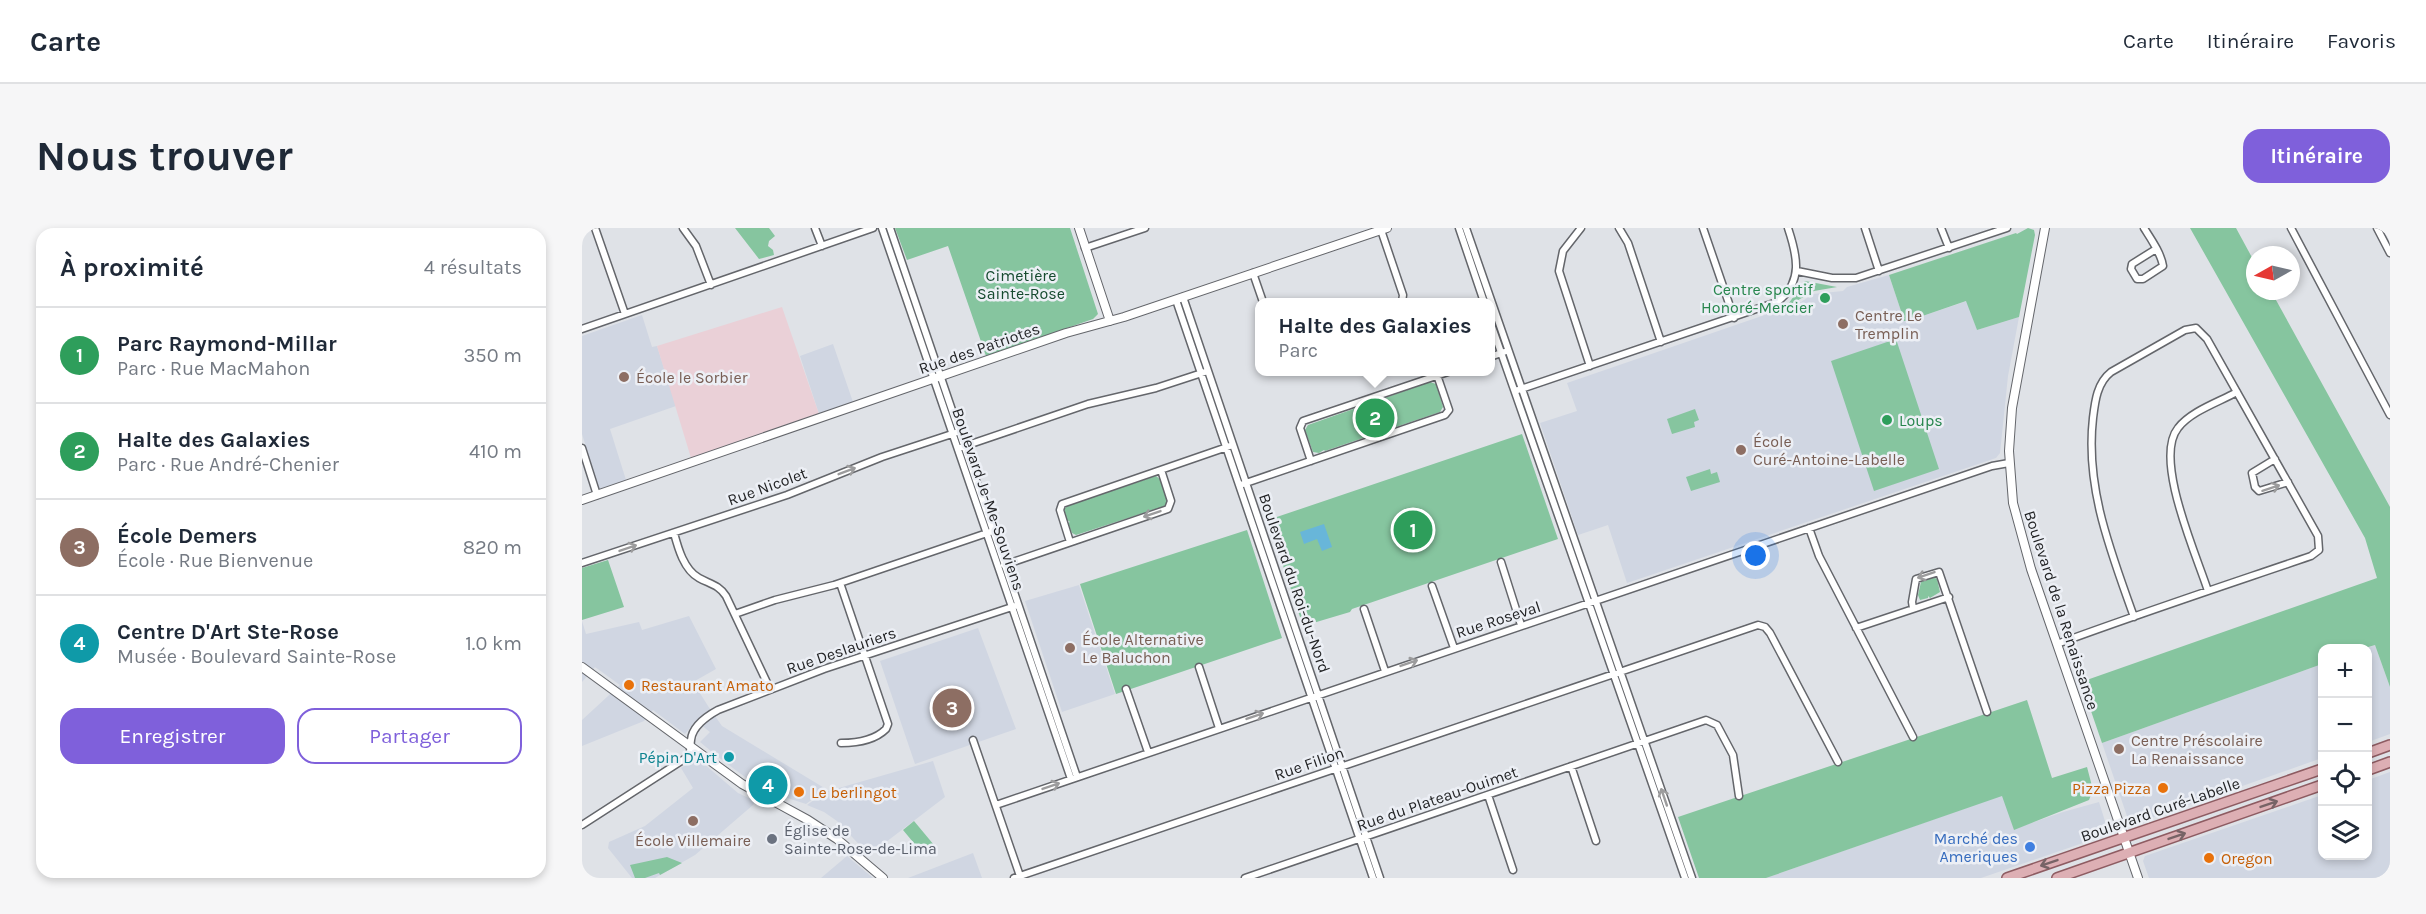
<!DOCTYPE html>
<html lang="fr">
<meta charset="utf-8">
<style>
:root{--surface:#fff;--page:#f6f6f7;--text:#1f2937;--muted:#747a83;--line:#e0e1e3;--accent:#7f60db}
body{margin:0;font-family:Karla,sans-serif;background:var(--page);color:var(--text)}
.controls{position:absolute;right:18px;bottom:18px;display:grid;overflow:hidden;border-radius:12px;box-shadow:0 3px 9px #0003}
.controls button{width:54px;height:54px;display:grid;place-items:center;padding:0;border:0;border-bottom:2px solid var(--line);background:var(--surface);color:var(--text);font:30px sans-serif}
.compass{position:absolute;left:1664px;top:18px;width:54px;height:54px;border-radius:50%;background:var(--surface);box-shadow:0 3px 9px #0003;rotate:262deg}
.you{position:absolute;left:1174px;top:328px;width:21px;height:21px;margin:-15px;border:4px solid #fff;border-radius:50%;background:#1a73e8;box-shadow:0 0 0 9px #1a73e833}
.badge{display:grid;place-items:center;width:39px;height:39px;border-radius:50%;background:var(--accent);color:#fff;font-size:20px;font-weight:700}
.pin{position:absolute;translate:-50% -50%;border:3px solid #fff;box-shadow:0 2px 6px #0006}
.popup{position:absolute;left:673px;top:70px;width:240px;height:78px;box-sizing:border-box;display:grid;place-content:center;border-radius:12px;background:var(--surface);filter:drop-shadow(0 2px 4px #0005);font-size:20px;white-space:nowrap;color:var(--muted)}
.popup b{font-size:22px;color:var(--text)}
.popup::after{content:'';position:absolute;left:50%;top:100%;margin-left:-12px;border:12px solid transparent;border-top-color:var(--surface)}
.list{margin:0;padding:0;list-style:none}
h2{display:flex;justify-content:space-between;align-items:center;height:78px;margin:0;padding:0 24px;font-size:26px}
h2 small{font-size:20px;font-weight:400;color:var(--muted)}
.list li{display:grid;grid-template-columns:39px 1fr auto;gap:18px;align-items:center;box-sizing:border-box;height:96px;padding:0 24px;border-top:2px solid var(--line)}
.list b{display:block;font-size:22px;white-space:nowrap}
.list p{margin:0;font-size:20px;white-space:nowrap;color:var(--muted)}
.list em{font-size:20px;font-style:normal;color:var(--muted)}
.actions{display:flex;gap:12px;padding:18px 24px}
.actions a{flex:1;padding:14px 0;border:2px solid var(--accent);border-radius:18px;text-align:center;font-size:21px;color:var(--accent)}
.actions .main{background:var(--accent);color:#fff}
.icon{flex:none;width:33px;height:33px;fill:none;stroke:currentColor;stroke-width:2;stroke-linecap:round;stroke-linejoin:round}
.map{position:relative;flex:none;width:1808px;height:650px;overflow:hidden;border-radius:18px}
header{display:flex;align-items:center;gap:36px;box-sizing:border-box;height:84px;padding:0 30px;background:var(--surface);border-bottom:2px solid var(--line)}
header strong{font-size:28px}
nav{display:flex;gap:33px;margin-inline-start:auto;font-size:21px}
.intro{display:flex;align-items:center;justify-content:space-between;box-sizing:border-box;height:144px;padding:0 36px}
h1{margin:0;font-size:42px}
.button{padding:15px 27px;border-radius:18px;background:var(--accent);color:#fff;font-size:21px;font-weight:700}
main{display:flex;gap:36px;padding:0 36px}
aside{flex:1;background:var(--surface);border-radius:18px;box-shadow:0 3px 9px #0003}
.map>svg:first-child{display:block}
.built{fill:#d0d6e2}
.industrial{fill:#ead0d7}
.green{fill:#86c59f}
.water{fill:#68b6d9}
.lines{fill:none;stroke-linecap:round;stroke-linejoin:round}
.minor-casing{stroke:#64666b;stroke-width:9}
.tertiary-casing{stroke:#64666b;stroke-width:10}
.primary-casing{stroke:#8e5c62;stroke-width:12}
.minor{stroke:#fff;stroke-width:6}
.tertiary{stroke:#fff;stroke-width:8}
.primary{stroke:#ddafb4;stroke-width:9}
.oneway{stroke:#9c9c9d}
.oneway2{stroke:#776366}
.leisure-dot{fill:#2e9e5b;stroke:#eceff5;stroke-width:2}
.education-dot{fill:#8d6e63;stroke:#eceff5;stroke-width:2}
.food-dot{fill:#e8710a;stroke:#eceff5;stroke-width:2}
.culture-dot{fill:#0f9aa8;stroke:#eceff5;stroke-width:2}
.worship-dot{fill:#6b7280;stroke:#eceff5;stroke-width:2}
.shop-dot{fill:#3f7fe0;stroke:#eceff5;stroke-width:2}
.labels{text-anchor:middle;stroke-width:5;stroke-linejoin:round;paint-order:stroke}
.park-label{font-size:16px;fill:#154a2f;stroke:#eceff5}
.leisure-label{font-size:16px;fill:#27864d;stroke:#eceff5;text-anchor:end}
.education-label{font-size:16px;fill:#785e54;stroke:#eceff5;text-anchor:start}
.street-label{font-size:16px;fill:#232426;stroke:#eceff5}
.food-label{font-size:16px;fill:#c56008;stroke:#eceff5;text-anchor:start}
.culture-label{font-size:16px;fill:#0d838f;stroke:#eceff5;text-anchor:end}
.worship-label{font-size:16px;fill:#5b616d;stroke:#eceff5;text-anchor:start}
.shop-label{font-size:16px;fill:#366cbe;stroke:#eceff5;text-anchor:end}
</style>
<header>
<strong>Carte</strong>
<nav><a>Carte</a><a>Itinéraire</a><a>Favoris</a></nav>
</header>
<div class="intro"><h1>Nous trouver</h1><a class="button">Itinéraire</a></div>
<main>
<aside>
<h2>À proximité<small>4 résultats</small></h2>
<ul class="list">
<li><span class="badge" style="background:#2e9e5b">1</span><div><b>Parc Raymond-Millar</b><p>Parc · Rue MacMahon</p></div><em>350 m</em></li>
<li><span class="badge" style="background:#2e9e5b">2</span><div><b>Halte des Galaxies</b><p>Parc · Rue André-Chenier</p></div><em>410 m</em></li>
<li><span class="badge" style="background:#8d6e63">3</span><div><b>École Demers</b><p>École · Rue Bienvenue</p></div><em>820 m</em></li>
<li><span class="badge" style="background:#0f9aa8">4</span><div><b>Centre D'Art Ste-Rose</b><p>Musée · Boulevard Sainte-Rose</p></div><em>1.0 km</em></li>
</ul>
<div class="actions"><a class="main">Enregistrer</a><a>Partager</a></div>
</aside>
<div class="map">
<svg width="1808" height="650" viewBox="0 0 1808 650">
<rect width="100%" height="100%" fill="#dfe2e7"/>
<path class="built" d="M1307,47L1320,86L1319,92L1326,93L1385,73L1395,102L1437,89L1426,148L1418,225L1414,230L1045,355L1026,297L996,307L958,195L995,183L985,155L1200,81L1210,80L1231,66L1261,63L1265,59Z
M60,87L70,119L75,118L94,178L28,201L44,252L17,261L0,206V108Z
M251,116L271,174L237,186L218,128Z
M497,357L533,466L480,484L443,373Z
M107,388L134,441L111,454L126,478L140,498L244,561L224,576L193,566L174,557L136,529L118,514L128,504L114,493L103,506L71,482L62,493L0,518V492L38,457L13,439L0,454V393L4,406L57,394L60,402Z
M396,400L434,501L333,536L298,433Z
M1793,417L1808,459V506L1786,514V421H1783Z
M1740,436V530L1552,596L1546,591L1520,515Z
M115,530L156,565L173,573L171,577L113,627L73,650H50L26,620L27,614L63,598L111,560L99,540Z
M351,533L363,569L287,627L255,593L242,584L225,577L243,564Z
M1808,544V650H1567L1561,633L1563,628L1740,567V628H1786V552Z
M1421,567L1432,601L1481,584L1517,574L1527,606L1399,650H1184Z
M391,625L400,650H326Z
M265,628L291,650H239Z"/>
<path class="industrial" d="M200,79L237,186L109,230L75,118Z"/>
<path class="green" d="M153,0H187L193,8L187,13L186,18L191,22L192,27L177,31Z
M313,0H488L516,86L511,91L404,128L366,18L325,32Z
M1446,0L1452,2L1453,7L1437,89L1395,102L1384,73L1326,93H1318L1320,86L1307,47L1434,5L1435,6Z
M1608,0H1654L1673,35V63H1689L1808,279V459L1793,417L1783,420L1740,421V436L1520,515L1499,454L1795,350L1783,310Z
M1223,53L1255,59L1261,58L1232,63L1204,79Z
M1314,111L1357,241L1292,263L1249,133Z
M848,154L854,156L861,179L858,184L743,223L742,222L737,225L731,224L723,202L726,197Z
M1113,181L1117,192L1112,194L1113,199L1090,206L1085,191Z
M940,206L976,311L770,381L768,384L721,398L686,292Z
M1128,241L1129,246L1135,244L1138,254L1109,263L1104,249Z
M574,248L579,252L585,274L583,278L494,307L490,305L486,295L488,294L485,292L482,281L485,278Z
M665,302L700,410L534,466L498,356Z
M26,332L42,379L0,392V340Z
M1351,349L1355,351L1358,364L1348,370L1346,368V370L1338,372L1336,367L1339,354Z
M1445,472L1470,550L1505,539L1511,562L1507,572L1432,602L1420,568L1184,650H1117L1096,589Z
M332,593L352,617L341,626L321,602Z
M85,629L100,635L78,647L77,645L63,650H53L48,637Z"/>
<path class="water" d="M742,296L750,319L740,323L735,311L722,316L718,304Z"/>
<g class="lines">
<defs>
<path id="minor" d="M13,0L43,86
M101,0L114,18L129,57
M233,0L240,18
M300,0L489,551
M308,0L495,549
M877,0L902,74
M884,0L1110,650
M999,0L981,23L977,43L1008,138
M1037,0L1046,15L1079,114
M1121,0L1152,90
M1283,0L1297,43
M1359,0L1367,20
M1562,0C1569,11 1579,25 1581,38L1561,51H1555L1549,41L1550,36L1574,21
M1709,0L1808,187
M1795,0L1808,25
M799,2L821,67L820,74
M503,20L563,0
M1215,43L1250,50H1274L1425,0
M671,45L681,74
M601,69L798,650
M594,72L791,650
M908,93L1103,650
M0,101L291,0
M908,129L922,124
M936,162L1195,74C1222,54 1215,27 1206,0
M380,219L506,176L574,160L623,144
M0,220L15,267
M1693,231L1670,245L1673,259L1677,263L1706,254
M729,233L718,200L721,193L866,144
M661,256L863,187L867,182L855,147
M1227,300L1237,328L1331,509
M92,305C96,320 102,342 117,350C128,356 137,357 144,368L188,461
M488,314L478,282L480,276L648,218
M919,334L939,397
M0,335L205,267L300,229L373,205
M422,337L586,281L589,273L579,242
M258,355L306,496L304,501C293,512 274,515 259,515
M850,358L872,420
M1626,363C1615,328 1571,231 1596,200C1609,183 1637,174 1655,164
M1331,380L1330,374L1334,351L1357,344L1405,484
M782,381L803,443
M153,386L193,372L252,357L408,304
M1274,400L1367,369
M1475,416C1559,385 1644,357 1729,328L1737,322L1736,308L1625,111L1614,100L1603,102L1529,144C1515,155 1513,173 1511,190C1503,260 1529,324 1552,389
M617,439L637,500
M544,461L566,524
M391,512L438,648
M989,538L1014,613
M906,567L931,642
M414,577L1410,238L1427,235
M0,597L107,528C109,522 108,518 109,512C110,499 125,488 136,482L242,441L433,378
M432,650L1176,397L1183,399L1188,405L1256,534
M663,650L1124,492L1135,497L1151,527L1157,568"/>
<path id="tertiary" d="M497,0L528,93
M1463,0L1430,180L1427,223L1431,275L1449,341L1556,650
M0,272L484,105L542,89L805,0
M0,439L160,556L226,592L255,611L301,650"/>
<path id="primary" d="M1786,525L1808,517
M1786,542L1808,534
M1425,650L1740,541
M1475,650L1740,557"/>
</defs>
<use href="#minor" class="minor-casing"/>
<use href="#tertiary" class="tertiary-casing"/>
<use href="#primary" class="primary-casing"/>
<use href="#minor" class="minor"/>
<use href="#tertiary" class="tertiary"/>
<use href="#primary" class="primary"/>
</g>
<defs><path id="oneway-shaft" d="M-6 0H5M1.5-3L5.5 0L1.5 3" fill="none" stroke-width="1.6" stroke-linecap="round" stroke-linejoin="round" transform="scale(1.5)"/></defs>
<g class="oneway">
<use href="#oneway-shaft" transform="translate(265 243) rotate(-21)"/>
<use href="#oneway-shaft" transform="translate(1689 260) rotate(-18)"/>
<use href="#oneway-shaft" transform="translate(570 286) rotate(161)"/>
<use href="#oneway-shaft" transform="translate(46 320) rotate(-19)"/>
<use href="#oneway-shaft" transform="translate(1344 347) rotate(161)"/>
<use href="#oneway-shaft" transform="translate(827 435) rotate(-19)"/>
<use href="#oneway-shaft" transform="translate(673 488) rotate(-19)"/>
<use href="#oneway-shaft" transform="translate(469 558) rotate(-19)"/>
<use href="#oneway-shaft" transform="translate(1082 569) rotate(-109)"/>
</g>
<g class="oneway2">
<use href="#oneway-shaft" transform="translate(1687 576) rotate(-19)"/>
<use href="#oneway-shaft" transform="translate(1595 608) rotate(-19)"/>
<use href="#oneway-shaft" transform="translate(1467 635) rotate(161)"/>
</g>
<g class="leisure-dot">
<circle cx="1243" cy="70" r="6"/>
<circle cx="1305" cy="192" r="6"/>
</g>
<g class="education-dot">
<circle cx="1261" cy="96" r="6"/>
<circle cx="42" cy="149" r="6"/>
<circle cx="1159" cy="222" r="6"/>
<circle cx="488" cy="420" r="6"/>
<circle cx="1537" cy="521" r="6"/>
<circle cx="111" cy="593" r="6"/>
</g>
<g class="food-dot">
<circle cx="47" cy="457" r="6"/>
<circle cx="1581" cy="560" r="6"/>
<circle cx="217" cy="564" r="6"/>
<circle cx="1627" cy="630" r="6"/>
</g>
<circle class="culture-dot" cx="147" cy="529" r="6"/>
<circle class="worship-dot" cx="190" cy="611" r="6"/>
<circle class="shop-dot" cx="1448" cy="619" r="6"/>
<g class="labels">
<g class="park-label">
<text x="439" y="53">Cimetière<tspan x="439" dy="18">Sainte-Rose</tspan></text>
</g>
<g class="leisure-label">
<text x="1231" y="67">Centre sportif<tspan x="1231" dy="18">Honoré-Mercier</tspan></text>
<text x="1317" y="198" text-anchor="start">Loups</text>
</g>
<g class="education-label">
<text x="1273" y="93">Centre Le<tspan x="1273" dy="18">Tremplin</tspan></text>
<text x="54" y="155">École le Sorbier</text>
<text x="1171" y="219">École<tspan x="1171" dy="18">Curé-Antoine-Labelle</tspan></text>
<text x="500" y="417">École Alternative<tspan x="500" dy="18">Le Baluchon</tspan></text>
<text x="1549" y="518">Centre Préscolaire<tspan x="1549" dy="18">La Renaissance</tspan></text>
<text x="111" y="618" text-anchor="middle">École Villemaire</text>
</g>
<g class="street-label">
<text transform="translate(397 120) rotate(-19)" y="6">Rue des Patriotes</text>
<text transform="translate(185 258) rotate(-20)" y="6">Rue Nicolet</text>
<text transform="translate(407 271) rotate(71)" y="6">Boulevard Je-Me-Souviens</text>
<text transform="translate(713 355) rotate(71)" y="6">Boulevard du Roi-du-Nord</text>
<text transform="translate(1480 382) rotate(72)" y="6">Boulevard de la Renaissance</text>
<text transform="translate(916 391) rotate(-18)" y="6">Rue Roseval</text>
<text transform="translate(259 422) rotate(-19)" y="6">Rue Deslauriers</text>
<text transform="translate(727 535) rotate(-19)" y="6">Rue Filion</text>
<text transform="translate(855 570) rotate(-19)" y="6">Rue du Plateau-Ouimet</text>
<text transform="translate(1578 581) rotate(-19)" y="6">Boulevard Curé-Labelle</text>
</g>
<g class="food-label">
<text x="59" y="463">Restaurant Amato</text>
<text x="1569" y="566" text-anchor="end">Pizza Pizza</text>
<text x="229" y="570">Le berlingot</text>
<text x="1639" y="636">Oregon</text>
</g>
<g class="culture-label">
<text x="135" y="535">Pépin D'Art</text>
</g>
<g class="worship-label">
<text x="202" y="608">Église de<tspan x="202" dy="18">Sainte-Rose-de-Lima</tspan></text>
</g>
<g class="shop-label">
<text x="1436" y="616">Marché des<tspan x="1436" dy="18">Ameriques</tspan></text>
</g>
</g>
</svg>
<div class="controls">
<button>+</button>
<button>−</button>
<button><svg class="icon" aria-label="locate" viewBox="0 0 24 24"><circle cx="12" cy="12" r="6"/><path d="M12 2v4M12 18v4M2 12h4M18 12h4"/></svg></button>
<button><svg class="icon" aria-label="layers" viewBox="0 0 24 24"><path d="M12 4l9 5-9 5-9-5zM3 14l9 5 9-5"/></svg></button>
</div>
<svg class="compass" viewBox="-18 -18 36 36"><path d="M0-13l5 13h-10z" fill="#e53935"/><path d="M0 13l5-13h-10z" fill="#747a83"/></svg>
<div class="you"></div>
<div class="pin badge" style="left:831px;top:302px;background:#2e9e5b">1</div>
<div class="pin badge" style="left:793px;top:190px;background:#2e9e5b">2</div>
<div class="popup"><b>Halte des Galaxies</b>Parc</div>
<div class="pin badge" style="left:370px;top:480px;background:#8d6e63">3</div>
<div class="pin badge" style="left:186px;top:557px;background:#0f9aa8">4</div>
</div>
</main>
